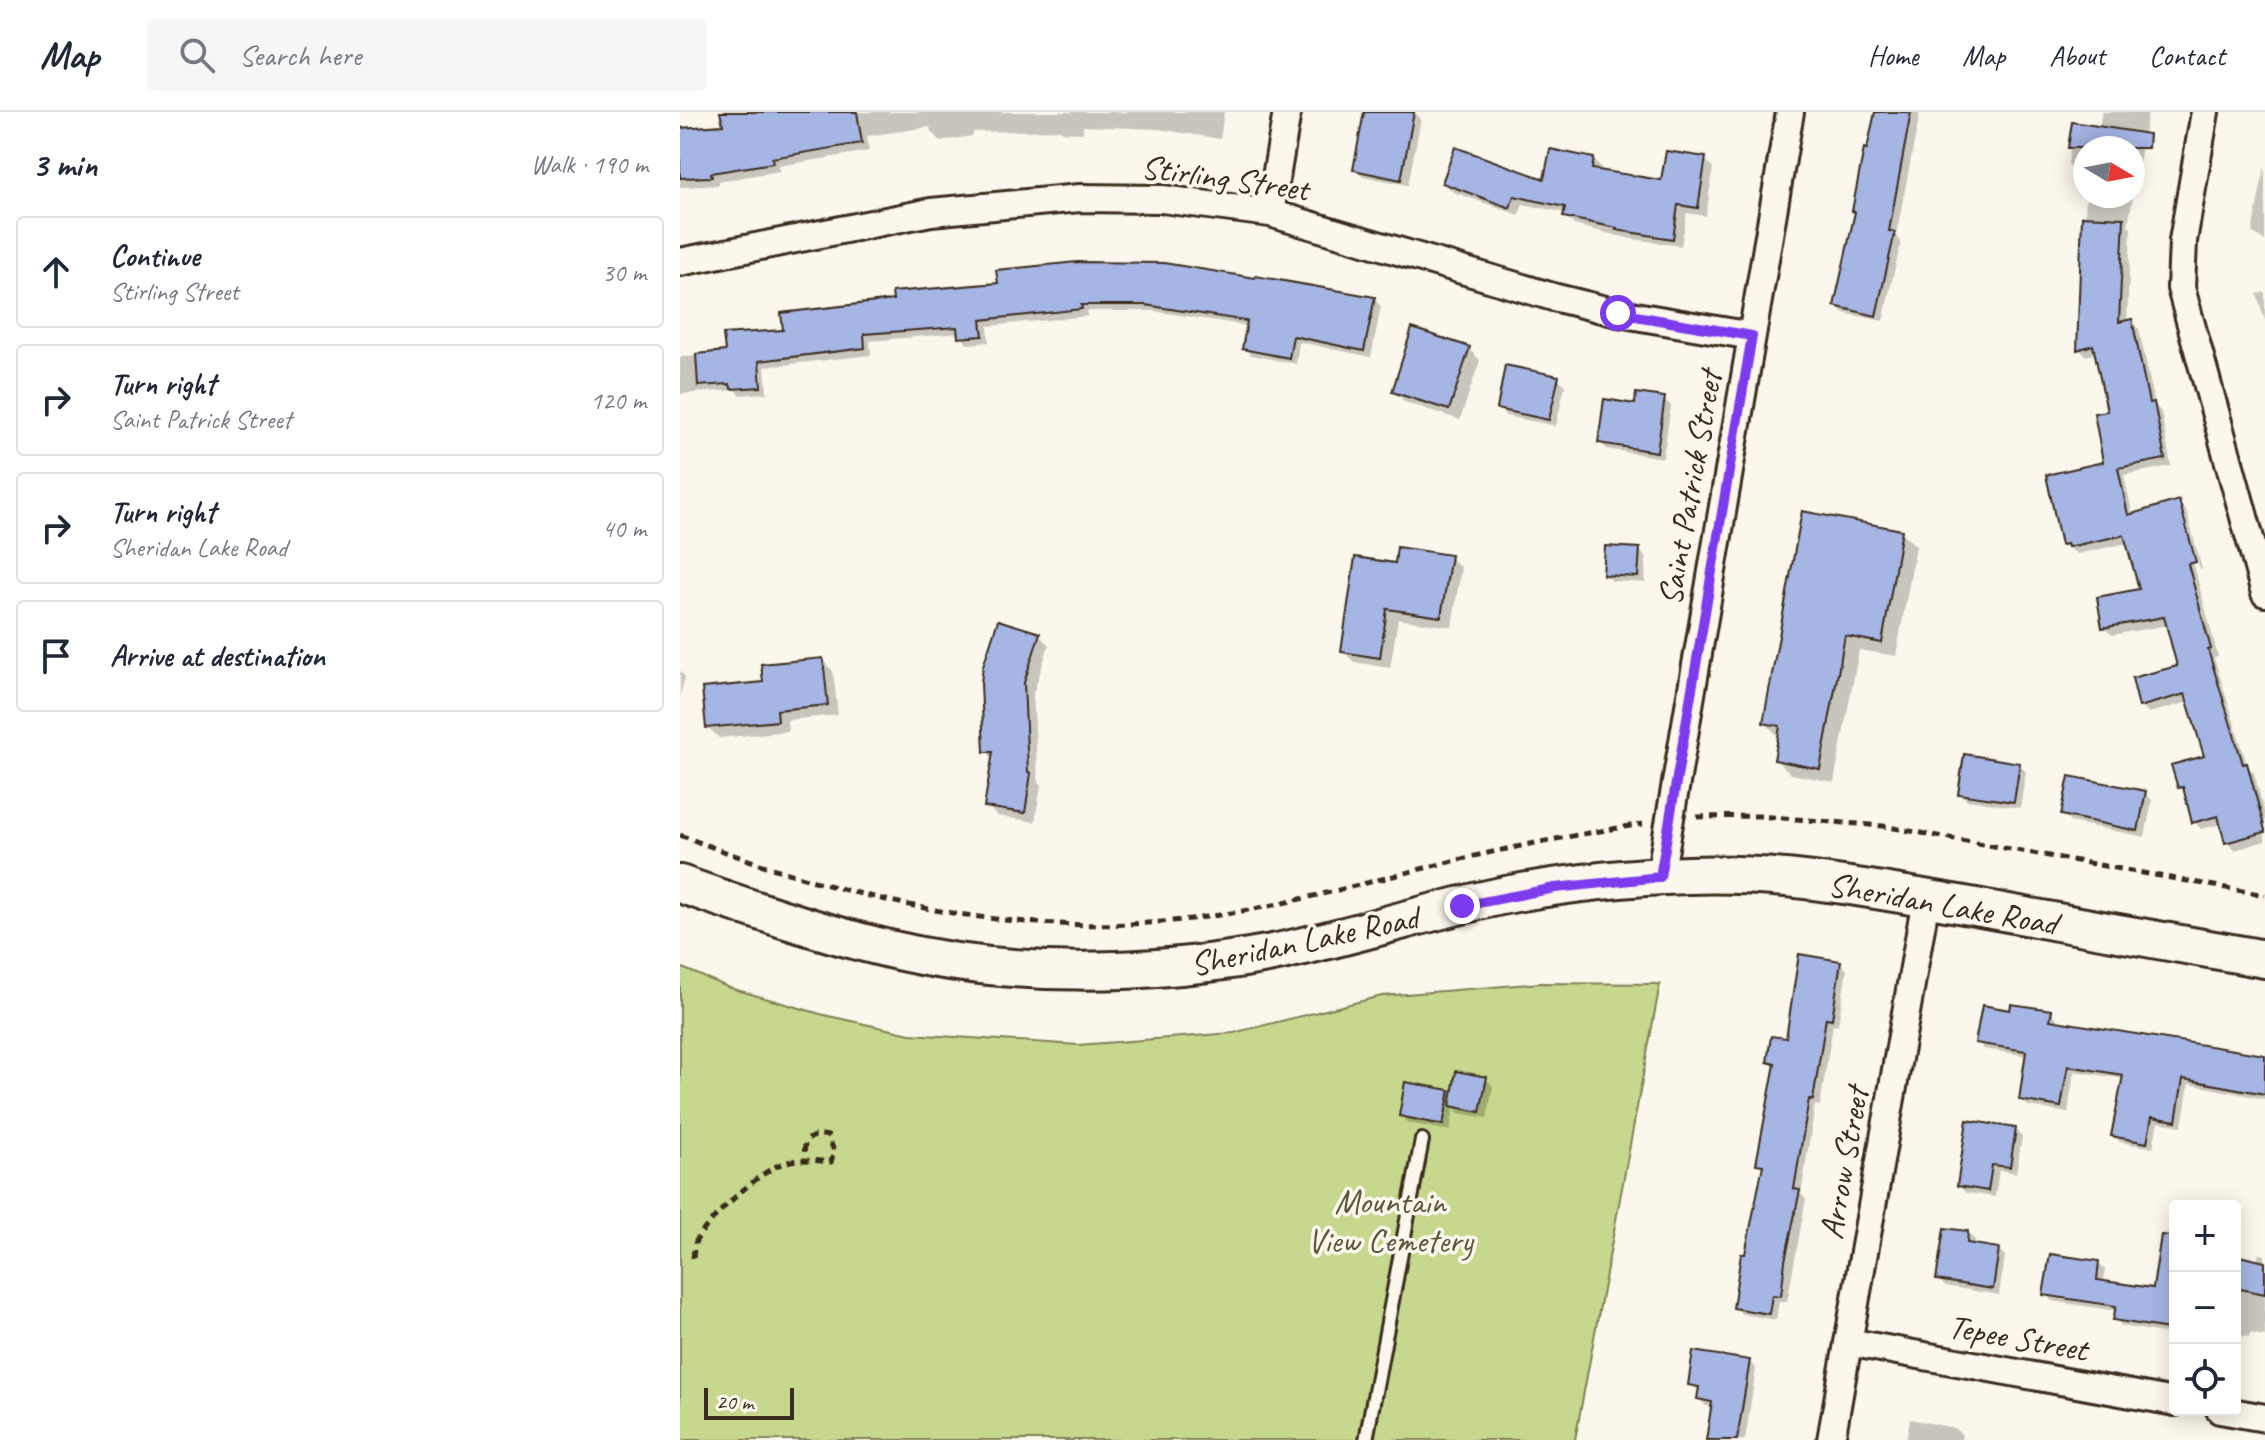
<!DOCTYPE html>
<meta charset="utf-8">
<style>
:root{--surface:#fff;--page:#f6f6f7;--text:#1f2937;--muted:#747a83;--line:#e0e1e3}
body{margin:0;font-family:Caveat,sans-serif;background:var(--page);color:var(--text)}
.controls{position:absolute;right:24px;bottom:24px;display:grid;overflow:hidden;border-radius:8px;box-shadow:0 4px 20px #0003}
.controls button{width:72px;height:72px;display:grid;place-items:center;padding:0;border:0;border-bottom:2px solid var(--line);background:var(--surface);color:var(--text);font:40px sans-serif}
.compass{position:absolute;left:1393px;top:24px;width:72px;height:72px;border-radius:50%;background:var(--surface);box-shadow:0 4px 20px #0003;rotate:100deg}
.scale{position:absolute;left:24px;bottom:20px;width:90px;box-sizing:border-box;padding-left:8px;border:4px solid #3b2a1e;border-top:0;font-size:22px;line-height:28px;white-space:nowrap;color:#3b2a1e;-webkit-text-stroke:6px #fbf7ec;paint-order:stroke}
.stop{position:absolute;width:24px;height:24px;margin:-18px;border:6px solid #7c3aed;border-radius:50%;background:#fff}
.stop.end{background:#7c3aed;border-color:#fff;box-shadow:0 2px 8px #0008}
.list{margin:0;padding:0;list-style:none}
h2{display:flex;justify-content:space-between;align-items:center;height:104px;margin:0;padding:0 32px;font-size:34px}
h2 small{font-size:26px;font-weight:400;color:var(--muted)}
.list li{display:grid;grid-template-columns:52px 1fr auto;gap:24px;align-items:center;box-sizing:border-box;height:112px;margin:0 16px 16px;padding:0 16px;border:2px solid var(--line);border-radius:8px}
.list b{display:block;font-size:30px;white-space:nowrap}
.list p{margin:0;font-size:26px;white-space:nowrap;color:var(--muted)}
.list em{font-size:26px;font-style:normal;color:var(--muted)}
.icon{flex:none;width:44px;height:44px;fill:none;stroke:currentColor;stroke-width:2;stroke-linecap:round;stroke-linejoin:round}
.map{position:relative;flex:none;width:1585px;height:1328px;overflow:hidden}
header{display:flex;align-items:center;gap:48px;box-sizing:border-box;height:112px;padding:0 40px;background:var(--surface);border-bottom:2px solid var(--line)}
header strong{font-size:38px}
nav{display:flex;gap:44px;margin-inline-start:auto;font-size:28px}
.search{width:560px;height:72px;background:var(--page);display:flex;align-items:center;gap:20px;box-sizing:border-box;padding:0 28px;border-radius:8px;color:var(--muted);font-size:30px}
main{display:flex}
aside{flex:1;background:var(--surface)}
.map>svg:first-child{display:block}
.green{fill:#c5d88d;stroke:#808156;stroke-width:2}
.shadow{fill:#0003}
.building{fill:#a5b5e4;stroke:#3b2a1e;stroke-width:2}
.lines{fill:none;stroke-linecap:round;stroke-linejoin:round}
.service-casing{stroke:#3b2a1e;stroke-width:18}
.minor-casing{stroke:#3b2a1e;stroke-width:32}
.secondary-casing{stroke:#3b2a1e;stroke-width:42}
.path{stroke:#3b2a1e;stroke-width:5;stroke-dasharray:8 6;stroke-linecap:butt}
.service{stroke:#fbf7ec;stroke-width:12}
.minor{stroke:#fbf7ec;stroke-width:26}
.secondary{stroke:#fbf7ec;stroke-width:36}
.route{stroke:#7c3aed;stroke-width:10}
.labels{text-anchor:middle;stroke-width:7;stroke-linejoin:round;paint-order:stroke}
.street-label{font-size:34px;fill:#3b2a1e;stroke:#fbf7ec}
.park-label{font-size:34px;fill:#5e563a;stroke:#fbf7ec}
</style>
<header>
<strong>Map</strong>
<div class="search"><svg class="icon" aria-label="search" viewBox="0 0 24 24"><circle cx="10" cy="10" r="6"/><path d="M15 15l6 6"/></svg>Search here</div>
<nav><a>Home</a><a>Map</a><a>About</a><a>Contact</a></nav>
</header>
<main>
<aside>
<h2>3 min<small>Walk · 190 m</small></h2>
<ul class="list">
<li><svg class="icon" aria-label="ahead" viewBox="0 0 24 24"><path d="M12 20V5M6 11l6-6 6 6"/></svg><div><b>Continue</b><p>Stirling Street</p></div><em>30 m</em></li>
<li><svg class="icon" aria-label="right" viewBox="0 0 24 24"><path d="M7 20v-9h11M14 6l5 5-5 5"/></svg><div><b>Turn right</b><p>Saint Patrick Street</p></div><em>120 m</em></li>
<li><svg class="icon" aria-label="right" viewBox="0 0 24 24"><path d="M7 20v-9h11M14 6l5 5-5 5"/></svg><div><b>Turn right</b><p>Sheridan Lake Road</p></div><em>40 m</em></li>
<li><svg class="icon" aria-label="arrive" viewBox="0 0 24 24"><path d="M6 21V4h12l-3 4 3 4H6"/></svg><div><b>Arrive at destination</b></div></li>
</ul>
</aside>
<div class="map">
<svg width="1585" height="1328" viewBox="0 0 1585 1328">
<rect width="100%" height="100%" fill="#fbf7ec"/>
<filter id="ink" filterUnits="userSpaceOnUse"><feTurbulence type="fractalNoise" baseFrequency=".0125" numOctaves="2"/><feDisplacementMap in="SourceGraphic" scale="16" xChannelSelector="R" yChannelSelector="G"/><feConvolveMatrix kernelMatrix="1 2 1 2 8 2 1 2 1" color-interpolation-filters="sRGB"/></filter>
<g filter="url(#ink)">
<path class="green" d="M0,855L50,876L144,903L230,922L398,933L553,921L702,884L861,871L980,872L895,1328H0Z"/>
<path class="shadow" d="M42,0H544L540,27L478,17L403,14V21L383,20L380,18L293,20V24L260,29L251,20L250,15L187,24L189,39L99,54L100,59L39,69V73L0,75V18L45,15Z
M686,0H734L741,7L728,73L682,64L675,57Z
M1197,0H1240L1216,124L1221,129L1203,209L1164,201L1156,194Z
M1422,0H1468L1448,113L1451,116L1447,210H1451L1459,217L1475,293L1481,300L1491,354L1444,363L1453,404L1498,391L1506,398L1522,457L1520,458L1503,397H1499L1538,545L1534,546L1568,655L1574,661L1585,702V729L1555,738L1547,730L1542,712L1521,717L1514,709L1507,682L1500,675L1527,645L1509,590L1469,601L1461,594L1499,555L1488,513L1432,523L1424,516L1461,479L1448,431L1397,442L1383,432L1425,352L1430,300L1417,241L1406,244L1399,237L1406,84H1453V36H1405V61L1395,59L1388,52L1394,12L1419,17Z
M1025,47L1033,56L1026,104L1007,101L1001,134L947,126L894,113L886,104V101L843,92L839,103L773,80L764,71L865,69L914,48L922,57L921,61L983,71Z
M1585,53V129L1572,120Z
M1585,180V209L1577,182Z
M694,187L701,194L691,245L619,230L616,252L571,243L564,236L568,214L474,199H407L408,204L308,214L309,230L287,232L280,221L190,229L191,243L85,255L87,281L60,283L55,278L0,282V245L47,241L105,220L215,189Z
M789,237L800,248L780,308L725,290L714,279Z
M878,266L885,273L876,314L826,304L819,297Z
M984,287L991,294L983,346L927,337L920,330L956,295Z
M1221,420L1236,434L1216,544L1179,538L1154,670L1111,662L1096,648L1100,626L1085,611Z
M959,438L966,446L965,471L932,469L925,462Z
M770,445L781,456L772,515L718,507L710,556L674,550L663,539L716,453Z
M359,523L369,533L353,582L358,670L361,673L355,710L317,704L307,694L314,647L306,639Z
M142,548L153,559L158,603L107,608L108,619L39,626L28,615L85,572Z
M0,559L5,565L0,584Z
M1339,652L1346,660L1340,696L1287,688L1280,681Z
M1465,681L1472,688L1465,725L1390,710L1383,702Z
M1160,851L1167,858L1158,913L1153,912L1140,994L1135,993L1121,1082L1126,1087L1107,1190L1099,1189L1096,1208L1062,1202L1055,1195L1085,1057L1079,1052L1096,956L1089,950L1107,929Z
M1332,900H1371L1377,906V911L1585,949V987L1509,972L1502,1014L1478,1010L1473,1036L1440,1030L1434,1024L1444,967L1394,959L1388,1001L1348,994L1341,988L1348,944L1304,937L1298,930Z
M806,967L813,974L807,1006L779,1001L774,996L770,1019L728,1011L721,1004L769,980L774,985Z
M1335,1018L1342,1025L1336,1061L1319,1058L1315,1085L1286,1081L1279,1074Z
M1288,1121L1295,1128L1294,1134L1318,1137L1325,1144L1319,1183L1265,1174L1258,1167Z
M1579,1141L1585,1143V1224L1570,1221L1569,1225L1555,1222V1145L1577,1150Z
M1418,1151L1425,1158L1423,1171L1475,1179L1495,1163V1223L1442,1214L1435,1208L1437,1199L1372,1189L1365,1182Z
M1069,1250L1076,1257L1065,1328H1028L1033,1295L1026,1294L1019,1287L1020,1279L1010,1272Z
M1230,1307L1274,1316L1282,1323L1281,1328H1226Z"/>
<path class="building" d="M40,0H177L182,31L92,46L93,51L31,61L32,65L0,66V16L43,13Z
M684,0H734L721,68L673,58Z
M1195,0H1231L1209,119L1215,120L1196,204L1154,194L1175,100L1172,99L1184,36L1187,37Z
M1392,10L1469,22L1468,36H1388Z
M775,35L864,67L870,37L914,46L912,57L981,68L986,39L1026,45L1018,96L998,93L993,127L936,118L937,116L883,105L885,95L834,84L830,96L762,71Z
M1402,104L1444,106L1439,210L1452,207L1469,291L1474,290L1485,347L1438,356L1448,403L1499,388L1516,450L1508,452L1531,537L1528,538L1563,652L1567,651L1585,718V720L1545,731L1538,704L1512,711L1503,675L1498,676L1491,653L1524,644L1505,582L1459,595L1452,566L1497,554L1484,505L1422,516L1417,485L1459,477L1444,423L1388,435L1387,432L1381,433L1366,363L1423,350L1414,301L1427,299L1413,233L1397,238Z
M397,150L484,151L575,166L576,164L695,185L684,239L613,224L609,246L562,237L567,209L465,193H401L402,197L301,208L303,224L278,226L277,215L184,222L185,236L79,249L81,275L51,277L50,272L18,274L16,242L45,239L43,222L103,218L101,201L213,188L212,180L318,171L316,158Z
M732,216L790,235L769,298L712,280Z
M825,253L879,264L869,308L817,297Z
M956,281L985,285L977,340L918,331L924,287L955,292Z
M1122,399L1222,418L1202,531L1165,524L1140,657L1094,648L1100,614L1083,611Z
M925,434L960,436L958,465L923,463Z
M717,435L771,443L761,505L707,497L700,546L661,540L675,445L715,451Z
M318,508L360,521L344,571L348,660L351,661L345,701L304,695L313,640H304L301,571L303,554Z
M143,546L148,593L97,598L98,609L26,616L22,576L83,570L81,552Z
M1284,642L1340,651L1334,690L1278,682Z
M1389,664L1466,679L1458,719L1381,703Z
M1119,842L1161,849L1152,907L1146,906L1133,988L1129,987L1114,1077L1120,1078L1105,1149L1101,1184L1092,1183L1089,1202L1053,1196L1061,1142H1065L1083,1053L1076,1052L1095,952L1087,950L1091,924L1106,926Z
M1331,892L1372,898L1370,908L1585,943V982L1503,967L1496,1009L1472,1005L1467,1031L1431,1024L1443,963L1388,954L1381,995L1339,988L1346,939L1295,931L1302,893L1330,898Z
M776,959L807,965L800,1000L770,994Z
M725,970L770,978L763,1013L719,1004Z
M1287,1008L1336,1016L1330,1055L1312,1053L1308,1079L1277,1074Z
M1264,1116L1288,1119L1287,1131L1319,1136L1313,1177L1256,1168Z
M1481,1123L1495,1124V1218L1433,1208L1436,1194L1363,1183L1370,1142L1419,1149L1417,1168L1473,1176Z
M1555,1143L1585,1150V1182L1555,1176Z
M1013,1239L1070,1248L1057,1328H1026L1032,1290L1017,1287L1019,1275L1008,1273Z"/>
<g class="lines">
<defs>
<path id="service" d="M686,1328L742,1028"/>
<path id="minor" d="M1525,0L1503,129L1501,176L1585,481
M590,101L607,0
M0,150L251,100L400,86L482,87L590,101L873,185L938,201L1072,224
M980,765L1110,0
M1168,1230L1495,1290
M1540,1298L1585,1306
M1151,1328L1246,787"/>
<path id="secondary" d="M0,772C69,796 138,820 209,837C328,866 467,864 587,842C670,826 749,798 831,782C889,771 950,765 1008,763C1103,759 1197,778 1290,794C1388,812 1487,830 1585,847"/>
</defs>
<use href="#service" class="service-casing"/>
<use href="#minor" class="minor-casing"/>
<use href="#secondary" class="secondary-casing"/>
<path class="path" d="M1017,705L1079,704L1203,714L1585,783
M0,723C171,789 341,831 526,805C610,793 691,769 773,749C836,734 899,722 963,712
M13,1146C14,1139 14,1132 17,1127C31,1105 82,1056 107,1050C121,1046 136,1049 151,1050L154,1039L148,1024C138,1022 133,1023 125,1030L124,1047"/>
<use href="#service" class="service"/>
<use href="#minor" class="minor"/>
<use href="#secondary" class="secondary"/>
</g>
</g>
<g class="lines" filter="url(#ink)">
<path class="route" d="M782,794L875,776L980,765L1072,224L938,201"/>
</g>
<g class="labels">
<g class="street-label">
<text transform="translate(545 65) rotate(8)" y="12">Stirling Street</text>
<text transform="translate(1009 376) rotate(-80)" y="12">Saint Patrick Street</text>
<text transform="translate(1263 791) rotate(10)" y="12">Sheridan Lake Road</text>
<text transform="translate(624 828) rotate(-12)" y="12">Sheridan Lake Road</text>
<text transform="translate(1163 1051) rotate(-80)" y="12">Arrow Street</text>
<text transform="translate(1338 1225) rotate(10)" y="12">Tepee Street</text>
</g>
<g class="park-label">
<text x="710" y="1101">Mountain<tspan x="710" dy="39">View Cemetery</tspan></text>
</g>
</g>
</svg>
<div class="controls">
<button>+</button>
<button>−</button>
<button><svg class="icon" aria-label="locate" viewBox="0 0 24 24"><circle cx="12" cy="12" r="6"/><path d="M12 2v4M12 18v4M2 12h4M18 12h4"/></svg></button>
</div>
<svg class="compass" viewBox="-18 -18 36 36"><path d="M0-13l5 13h-10z" fill="#e53935"/><path d="M0 13l5-13h-10z" fill="#747a83"/></svg>
<div class="scale">20 m</div>
<div class="stop" style="left:938px;top:201px"></div>
<div class="stop end" style="left:782px;top:794px"></div>
</div>
</main>
